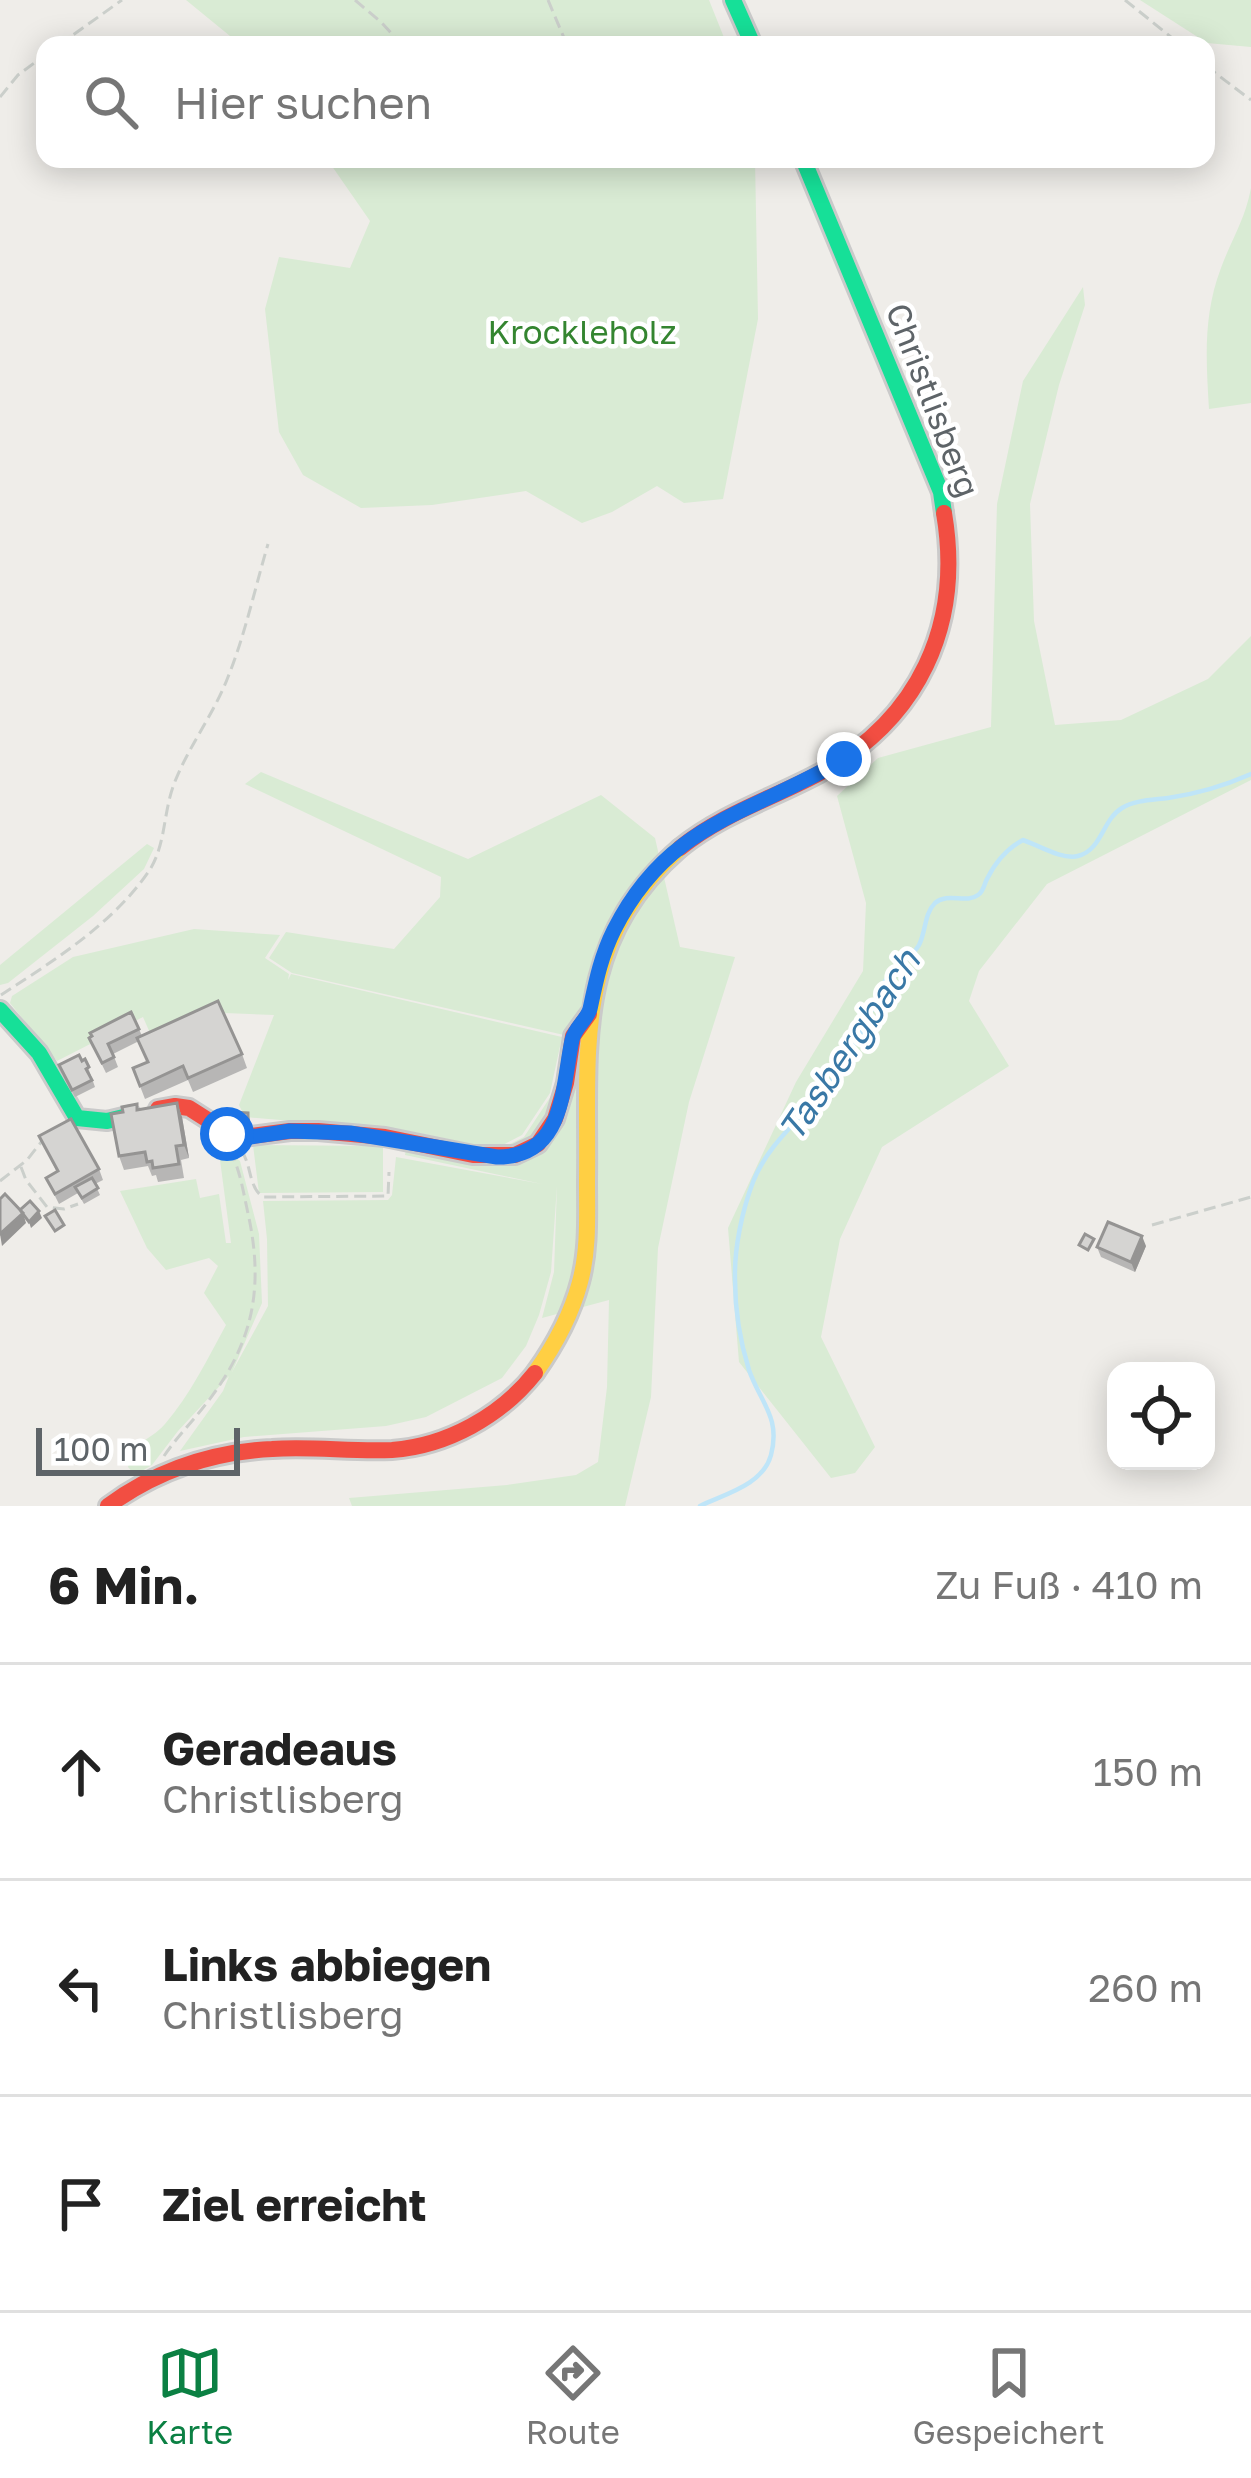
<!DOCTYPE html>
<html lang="de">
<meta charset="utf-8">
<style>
:root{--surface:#fff;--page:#f2f2f2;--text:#222;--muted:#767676;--line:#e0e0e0;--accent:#0b8043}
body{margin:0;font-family:"Golos Text",sans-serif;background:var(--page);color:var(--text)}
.controls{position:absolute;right:36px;bottom:36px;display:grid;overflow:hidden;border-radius:24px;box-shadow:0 6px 30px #0003}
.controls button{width:108px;height:108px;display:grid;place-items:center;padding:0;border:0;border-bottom:3px solid var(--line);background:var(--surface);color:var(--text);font:60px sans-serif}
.scale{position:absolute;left:36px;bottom:30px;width:204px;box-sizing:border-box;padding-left:12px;border:6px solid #5e6468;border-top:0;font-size:33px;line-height:42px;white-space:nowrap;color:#5e6468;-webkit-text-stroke:9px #fff;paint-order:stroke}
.stop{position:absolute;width:36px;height:36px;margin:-27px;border:9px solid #1a73e8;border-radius:50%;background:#fff}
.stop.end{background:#1a73e8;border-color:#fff;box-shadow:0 3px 12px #0008}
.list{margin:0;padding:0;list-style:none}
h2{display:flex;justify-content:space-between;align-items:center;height:156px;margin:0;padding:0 48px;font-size:51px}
h2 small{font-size:39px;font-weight:400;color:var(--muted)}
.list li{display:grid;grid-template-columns:78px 1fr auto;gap:36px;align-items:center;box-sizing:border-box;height:216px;padding:0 48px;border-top:3px solid var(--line)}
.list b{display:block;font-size:45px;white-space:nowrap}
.list p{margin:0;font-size:39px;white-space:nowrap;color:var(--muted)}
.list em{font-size:39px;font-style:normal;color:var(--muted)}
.icon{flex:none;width:66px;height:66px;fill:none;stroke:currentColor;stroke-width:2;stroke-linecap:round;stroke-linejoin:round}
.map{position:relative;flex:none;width:1251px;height:1506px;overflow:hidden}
.search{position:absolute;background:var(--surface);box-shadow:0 6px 30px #0003;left:36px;right:36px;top:36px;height:132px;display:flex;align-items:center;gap:30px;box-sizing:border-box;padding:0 42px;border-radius:24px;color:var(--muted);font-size:45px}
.sheet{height:804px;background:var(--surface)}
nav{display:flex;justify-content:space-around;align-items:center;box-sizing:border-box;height:168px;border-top:3px solid var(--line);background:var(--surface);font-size:33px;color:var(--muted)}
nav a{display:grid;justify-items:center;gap:6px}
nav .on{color:var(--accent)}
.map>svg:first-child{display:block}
.green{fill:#d9ebd4}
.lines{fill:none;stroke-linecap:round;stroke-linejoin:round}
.stream{stroke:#bfe5f8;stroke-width:4.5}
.fast-casing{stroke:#cacaca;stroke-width:22}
.slow-casing{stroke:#cacaca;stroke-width:22}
.jam-casing{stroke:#cacaca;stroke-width:22}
.path{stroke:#cbcfcb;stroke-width:3;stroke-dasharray:12 6;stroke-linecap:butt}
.fast{stroke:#16e098;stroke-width:16}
.slow{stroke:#ffcf43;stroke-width:16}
.jam{stroke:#f24e42;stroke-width:16}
.wall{fill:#b7b6b5}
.shaded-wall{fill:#959493}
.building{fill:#d5d4d2;stroke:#959493;stroke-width:3}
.route{stroke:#1a73e8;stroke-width:15}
.labels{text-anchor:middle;stroke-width:9;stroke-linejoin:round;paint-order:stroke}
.park-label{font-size:33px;fill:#348530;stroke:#fff}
.street-label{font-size:33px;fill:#5e6468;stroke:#fff}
.water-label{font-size:36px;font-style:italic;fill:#3978a6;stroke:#fff}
</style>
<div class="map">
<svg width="1251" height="1506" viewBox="0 0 1251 1506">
<rect width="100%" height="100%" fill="#efede9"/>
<path class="green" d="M186,0H709L727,45H241Z
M1140,0H1251V47L1207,43Z
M327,159H755L758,319L723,499L684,503L657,486L612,512L582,523L526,491L432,505L361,508L303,475L279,432L265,309L279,257L350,268L370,221Z
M1251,188V403L1209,409C1206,360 1203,315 1221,268C1232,238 1245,220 1251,188Z
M1083,287L1085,305L1059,385L1030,504L1034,621L1055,725L1121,720L1208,679L1251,636V780L1047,884L979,971L969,1001L1009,1066L882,1147L840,1239L821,1337L875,1447L855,1473L831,1478L739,1362L728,1228L796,1082L863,971L866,903L837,796L878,758L991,727L997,504L1023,381Z
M261,772L468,859L601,795L655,838L680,947L735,957L689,1102L658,1248L651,1397L625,1506H352L349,1498L507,1485L576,1475L598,1462L607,1387L609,1300L542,1318L554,1272L557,1186L551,1272L539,1315L526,1346L502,1378L426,1417L386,1426L244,1437L180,1451L223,1391L229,1376L178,1431L152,1465L135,1475L128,1467C137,1436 147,1444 165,1424C190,1395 208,1358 226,1325L204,1293L218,1266L209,1258L166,1270L147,1248L120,1191L196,1179L200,1198L219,1194L226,1243H231L218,1145L240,1161L259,1234L262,1303L232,1372L268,1306L267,1239L263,1201L388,1200L392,1195L396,1157L542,1184L405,1155L409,1134L496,1151L524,1137L553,1093L564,1035L292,973L269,958L286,932L394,949L440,897L441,877L245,784Z
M147,844L154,848L144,869L93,916L8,983L0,985V965Z
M194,929L280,935L265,958L289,974L288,980L291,974L562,1037L550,1093L522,1135L495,1149L409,1131L245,1117L239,1105L274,1015L199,1012L150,1033L143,1017L57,1061L10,1003L12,996L73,957Z
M253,1145L383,1146V1192L259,1193Z"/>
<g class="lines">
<path class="stream" d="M700,1506C725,1494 763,1485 771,1455C781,1417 760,1402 749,1370C740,1341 735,1310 735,1280C734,1249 742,1211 753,1182C769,1140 811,1111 836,1074C846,1059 856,1043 864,1027C872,1012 877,992 887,978C896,966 911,959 919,945C926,932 924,914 935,903C948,892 966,904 978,895C984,891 984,884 987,879C995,863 1008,848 1023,840C1038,845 1062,860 1078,856C1102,850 1102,820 1122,808C1135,800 1153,800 1168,798C1195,794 1226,785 1251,774"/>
<defs>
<path id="fast" d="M733,0L753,45
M803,159L941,492L944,513
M0,1010L39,1053L77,1118L107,1121L132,1115"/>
<path id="slow" d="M535,1373C555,1345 571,1316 580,1282C589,1249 587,1215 587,1181C589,1050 571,943 680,848"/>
<path id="jam" d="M680,848C722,814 771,799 818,774C919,720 963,625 944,513
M158,1109L175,1106L189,1108L236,1138L290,1131H318L385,1137L473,1155H515L538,1144L555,1119L566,1083L573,1036L589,1014
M108,1506C157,1470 211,1452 272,1449C312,1446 352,1452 392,1450C447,1446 501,1416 535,1373"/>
</defs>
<use href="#fast" class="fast-casing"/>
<use href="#slow" class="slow-casing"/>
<use href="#jam" class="jam-casing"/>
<path class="path" d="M355,0L382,23L402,45
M548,0L567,45
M1125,0L1181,45
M59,45L122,0
M1206,66L1251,100
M0,97L18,75L45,55
M1,995C53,961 113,924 149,871C166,845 163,813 174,784C188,747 214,714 228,677C245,635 255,588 268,544
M241,1150C252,1165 248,1187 263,1197L388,1196L389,1172
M21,1167L26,1180L47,1207L64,1209L78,1204
M0,1181L27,1160L42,1141
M1152,1225L1251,1197
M164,1456C177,1437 192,1422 206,1404C252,1345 264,1291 249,1218C244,1196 241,1174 232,1154"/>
<use href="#fast" class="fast"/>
<use href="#slow" class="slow"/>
<use href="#jam" class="jam"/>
</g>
<path class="wall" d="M139,1029L142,1036L242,1054L247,1068L193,1092L188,1080L145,1099L133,1068L147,1062L139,1041L113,1054L118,1067L106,1073L89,1038Z
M85,1059L95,1087L75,1097L62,1072Z
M177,1103L182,1117L189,1158L181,1160L184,1178L158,1182L156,1175L152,1176L148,1166L124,1170L119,1156L139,1110Z
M248,1113L250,1119V1133L232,1132L229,1125Z
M39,1136L99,1169L103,1180L95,1184L100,1195L84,1204L78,1193L59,1204L46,1178L57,1172Z
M1146,1246L1135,1272L1101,1257L1097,1247Z"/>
<path class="shaded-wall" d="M177,1103L182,1117L189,1158L184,1145Z
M39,1211L42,1218L31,1228L29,1222Z
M23,1213L26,1223L2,1246L0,1234Z
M1142,1236L1146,1246L1135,1272L1131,1262Z"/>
<path class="building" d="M218,1001L242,1054L188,1078L183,1066L140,1086L133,1068L148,1062L137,1038Z
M131,1012L139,1029L108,1044L114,1057L102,1063L89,1038L92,1036L90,1033Z
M79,1055L82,1061L85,1059L89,1067L86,1069L92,1080L72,1090L59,1065Z
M177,1103L184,1145L176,1146L179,1164L153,1168L152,1161L147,1162L145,1152L119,1156L111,1114L123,1112L122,1107L137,1104V1110Z
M230,1112L248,1113V1126L229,1125Z
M71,1119L99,1169L55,1194L46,1178L58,1171L39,1136Z
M92,1178L98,1188L82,1198L75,1187Z
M5,1194L23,1213L0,1234V1199Z
M30,1201L39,1211L29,1222L20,1210Z
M55,1210L64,1225L55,1231L45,1216Z
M1108,1222L1142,1236L1131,1262L1097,1247Z
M1085,1234L1094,1239L1088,1250L1079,1245Z"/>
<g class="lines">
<path class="route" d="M227,1134L244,1138L290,1131L350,1133L497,1157C565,1157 562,1088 572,1040C575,1027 587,1020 590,1009C596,981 601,956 614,930C669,821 750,815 844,759"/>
</g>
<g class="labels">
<g class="park-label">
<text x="582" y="344">Krockleholz</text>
</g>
<g class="street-label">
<text transform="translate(933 400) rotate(69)" y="12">Christlisberg</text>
</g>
<g class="water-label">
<text transform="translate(849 1045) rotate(-56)" y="13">Tasbergbach</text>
</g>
</g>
</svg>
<div class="controls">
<button><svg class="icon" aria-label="locate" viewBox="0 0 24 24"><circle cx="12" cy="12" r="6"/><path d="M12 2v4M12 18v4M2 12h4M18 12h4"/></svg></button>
</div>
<div class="scale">100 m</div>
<div class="stop" style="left:227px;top:1134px"></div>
<div class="stop end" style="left:844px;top:759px"></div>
<div class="search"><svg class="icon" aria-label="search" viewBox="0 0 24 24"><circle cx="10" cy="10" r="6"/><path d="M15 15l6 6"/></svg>Hier suchen</div>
</div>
<section class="sheet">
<h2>6 Min.<small>Zu Fuß · 410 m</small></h2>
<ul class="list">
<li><svg class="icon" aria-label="ahead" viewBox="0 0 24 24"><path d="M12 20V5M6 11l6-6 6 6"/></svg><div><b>Geradeaus</b><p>Christlisberg</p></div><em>150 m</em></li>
<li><svg class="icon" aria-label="left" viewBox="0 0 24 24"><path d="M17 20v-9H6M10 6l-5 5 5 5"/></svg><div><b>Links abbiegen</b><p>Christlisberg</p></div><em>260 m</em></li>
<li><svg class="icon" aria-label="arrive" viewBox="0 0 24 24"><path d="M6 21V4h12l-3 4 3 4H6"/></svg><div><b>Ziel erreicht</b></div></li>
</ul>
</section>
<nav>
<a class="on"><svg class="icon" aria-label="map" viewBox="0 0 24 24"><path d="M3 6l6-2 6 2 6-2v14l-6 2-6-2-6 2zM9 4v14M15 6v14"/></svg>Karte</a>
<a><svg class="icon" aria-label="directions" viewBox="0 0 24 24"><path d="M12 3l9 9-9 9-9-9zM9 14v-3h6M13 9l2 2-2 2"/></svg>Route</a>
<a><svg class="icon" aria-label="saved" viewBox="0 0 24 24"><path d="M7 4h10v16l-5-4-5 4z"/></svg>Gespeichert</a>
</nav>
